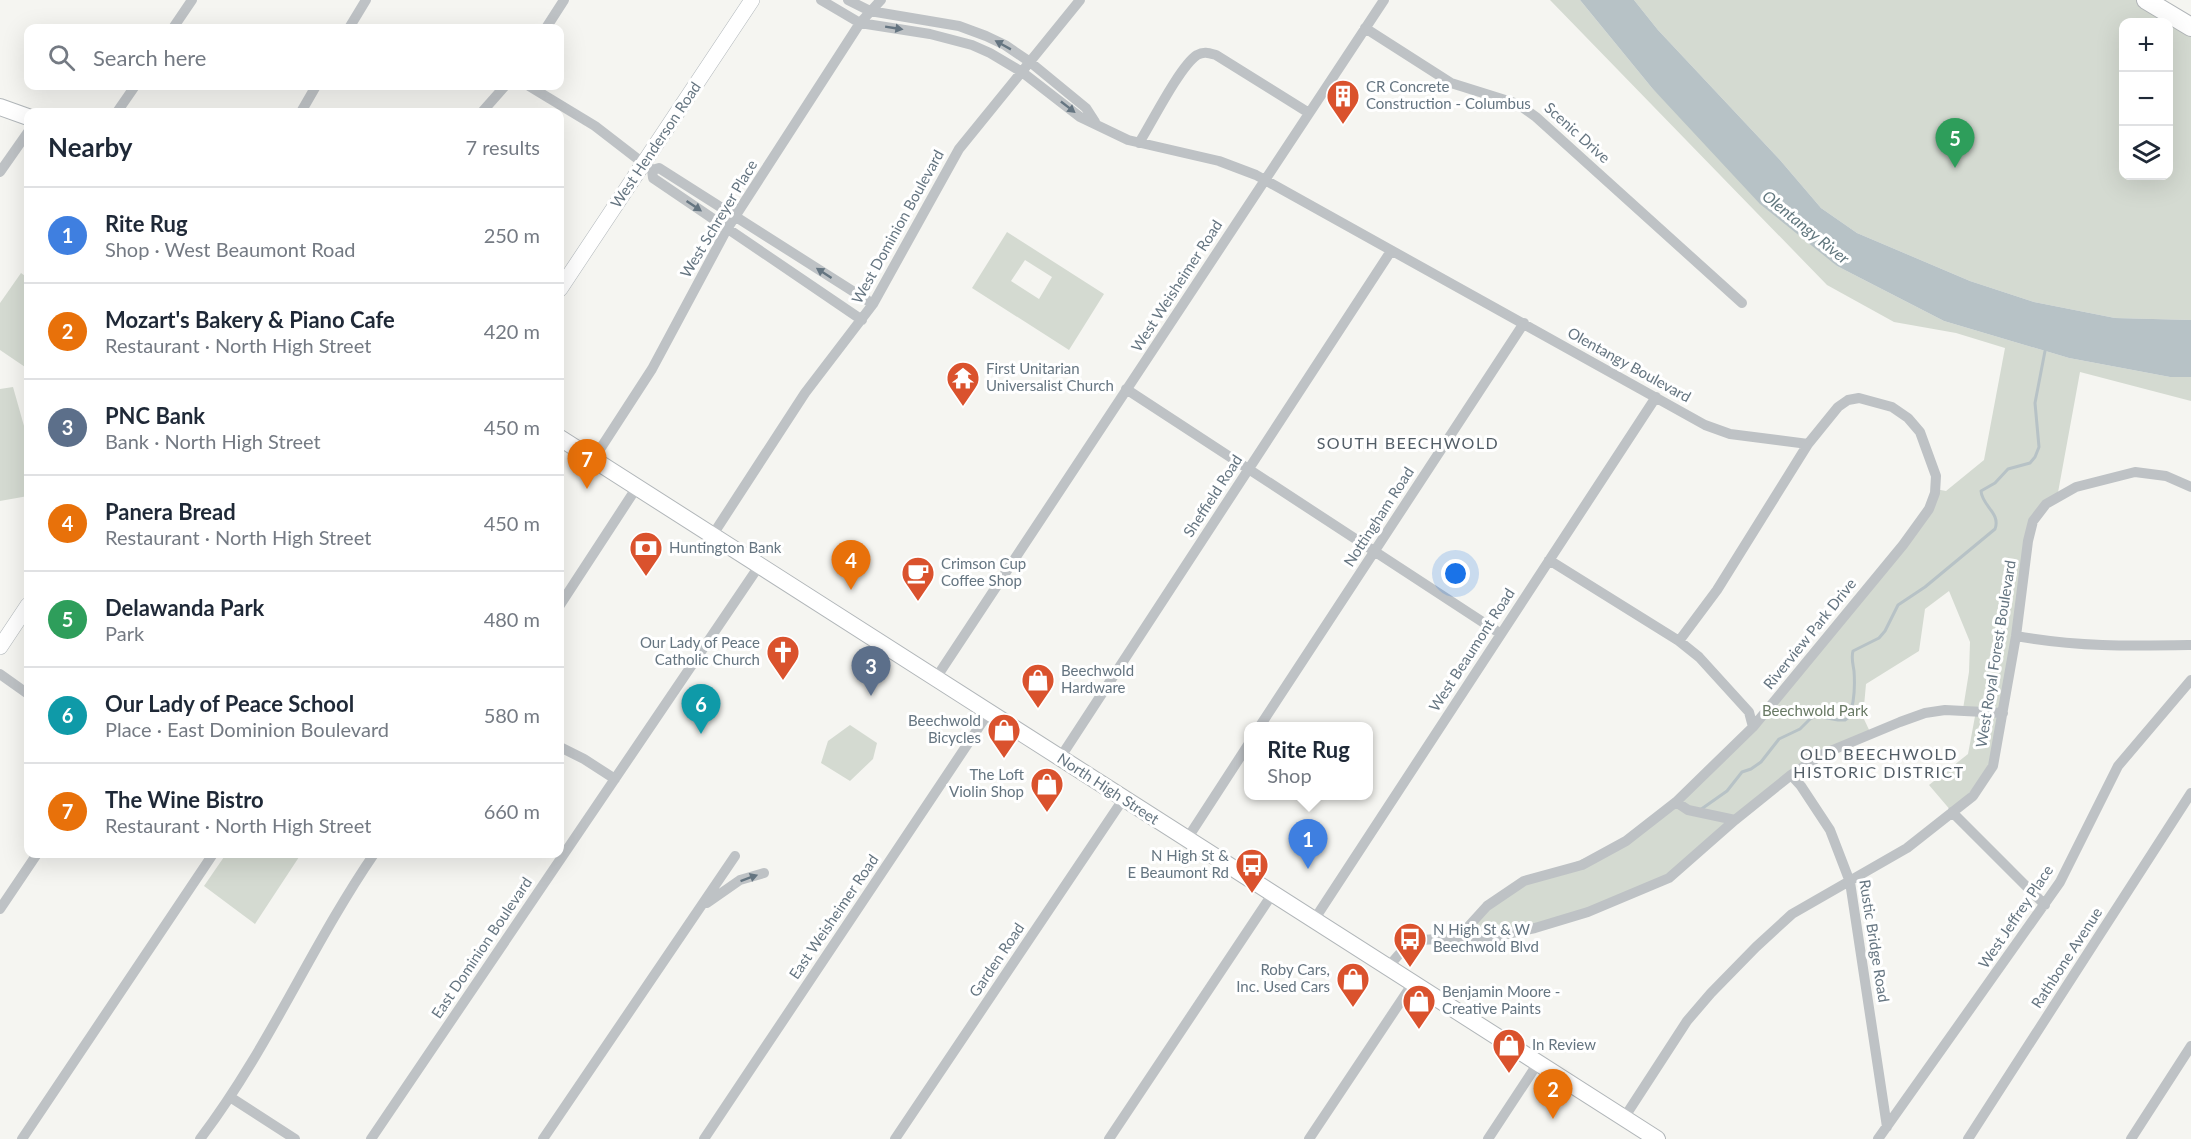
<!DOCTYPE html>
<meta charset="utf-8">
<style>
:root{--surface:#fff;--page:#f6f6f7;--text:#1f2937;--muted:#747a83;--line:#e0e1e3;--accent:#da522d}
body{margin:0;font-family:Lato,sans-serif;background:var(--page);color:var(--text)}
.controls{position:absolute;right:18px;top:18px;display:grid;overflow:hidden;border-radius:12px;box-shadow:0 6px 24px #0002}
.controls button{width:54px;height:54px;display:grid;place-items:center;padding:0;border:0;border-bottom:2px solid var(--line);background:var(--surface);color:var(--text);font:30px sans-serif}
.you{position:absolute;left:1456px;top:574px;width:21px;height:21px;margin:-15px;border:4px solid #fff;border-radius:50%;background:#1a73e8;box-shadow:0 0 0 9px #1a73e833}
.badge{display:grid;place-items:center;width:39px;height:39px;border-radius:50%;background:var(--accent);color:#fff;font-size:20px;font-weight:700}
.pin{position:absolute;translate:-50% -50px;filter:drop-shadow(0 2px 3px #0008)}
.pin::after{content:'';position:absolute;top:32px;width:21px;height:18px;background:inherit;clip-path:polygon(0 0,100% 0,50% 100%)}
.popup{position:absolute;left:1244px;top:722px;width:129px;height:78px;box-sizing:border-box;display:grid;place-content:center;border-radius:12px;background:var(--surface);filter:drop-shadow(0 2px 4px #0005);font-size:20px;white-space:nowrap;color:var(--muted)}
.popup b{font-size:22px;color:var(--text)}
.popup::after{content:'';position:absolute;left:50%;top:100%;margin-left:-12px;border:12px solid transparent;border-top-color:var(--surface)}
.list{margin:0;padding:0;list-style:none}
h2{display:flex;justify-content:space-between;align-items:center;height:78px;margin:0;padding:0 24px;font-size:26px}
h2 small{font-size:20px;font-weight:400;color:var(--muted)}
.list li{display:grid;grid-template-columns:39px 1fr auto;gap:18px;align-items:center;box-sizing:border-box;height:96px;padding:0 24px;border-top:2px solid var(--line)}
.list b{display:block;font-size:22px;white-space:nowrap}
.list p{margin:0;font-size:20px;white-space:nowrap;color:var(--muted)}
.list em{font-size:20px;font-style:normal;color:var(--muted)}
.icon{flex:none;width:33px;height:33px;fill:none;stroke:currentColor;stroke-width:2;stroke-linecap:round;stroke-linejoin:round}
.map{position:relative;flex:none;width:2191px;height:1139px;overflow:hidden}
.search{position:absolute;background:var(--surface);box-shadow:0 6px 24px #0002;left:24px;top:24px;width:540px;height:66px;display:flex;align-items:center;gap:15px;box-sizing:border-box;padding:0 21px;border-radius:12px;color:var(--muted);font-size:22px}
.panel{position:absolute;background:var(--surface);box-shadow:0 6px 24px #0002;left:24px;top:108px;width:540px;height:750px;border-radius:12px}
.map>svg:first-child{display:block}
.green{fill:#d4dad1;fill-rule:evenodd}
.water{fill:#b7c2c6}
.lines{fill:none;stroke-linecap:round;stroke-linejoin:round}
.stream{stroke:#b7c2c6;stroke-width:3}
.secondary-casing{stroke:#b0b6ba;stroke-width:16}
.primary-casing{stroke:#b1b6b9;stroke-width:18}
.highway-casing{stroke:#b1b5b8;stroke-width:20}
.street{stroke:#bec2c5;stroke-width:10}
.secondary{stroke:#fff;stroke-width:15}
.primary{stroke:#fff;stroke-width:16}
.highway{stroke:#fff;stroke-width:18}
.oneway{fill:#657581}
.labels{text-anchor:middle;stroke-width:6;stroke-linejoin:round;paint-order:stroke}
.poi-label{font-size:15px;fill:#657581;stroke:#fff;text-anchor:start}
.street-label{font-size:15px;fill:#657581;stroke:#fff}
.park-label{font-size:15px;fill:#687964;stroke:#fff}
.water-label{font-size:16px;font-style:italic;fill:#61777e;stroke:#fff}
.neighbourhood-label{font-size:16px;letter-spacing:1.5px;fill:#535e67;stroke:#fff}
</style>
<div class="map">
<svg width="2191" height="1139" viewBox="0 0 2191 1139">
<rect width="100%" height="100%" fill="#f5f5f1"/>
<path class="green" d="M1550,0H1580L1652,88L1837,266L1944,321L2069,358L2170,377H2191V401L2080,372L2057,498L2033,520L1993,766L1952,812L1929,785L1968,754L1976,711L1963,709L1969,672L1970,642L1949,591L1925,609L1919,651L1866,684L1863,717L1871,734L1823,754L1669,878L1535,928L1458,938L1487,906L1547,874L1626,841L1727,754L1903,545L1935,489L1946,491L1984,460L2005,348L1956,333L1894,322L1827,285Z
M1634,0H2137L2191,34V320L2115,318L2034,302L1970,281L1857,233L1821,208L1780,160L1658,30ZM2124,22H2168V176H2124Z
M1007,232L1104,294L1069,350L972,288ZM1025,260L1052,277L1039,299L1011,281Z
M21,273L28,278V369L0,350V303Z
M13,387L28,440V496L0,501V389Z
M850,725L877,743L873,759L850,781L821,763L828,741Z
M226,854H301L255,924L204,886Z"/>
<path class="water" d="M1580,0H1634L1658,30L1780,160L1821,208L1857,233L1970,281L2034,302L2115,318L2191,320V377H2170L2069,358L1944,321L1837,266L1760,204L1652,88Z"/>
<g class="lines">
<path class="stream" d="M1700,810L1727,791L1742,772L1751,769L1761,762L1779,739L1800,729L1810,719L1816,716L1838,720H1845L1849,717C1854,704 1855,685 1854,671C1853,664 1851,658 1853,651L1879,638L1885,631L1898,605L1925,587L1995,529C2001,513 1982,506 1981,491L1995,483L2008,469L2030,463L2035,457L2039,447L2035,403L2045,351"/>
<defs>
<path id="secondary" d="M560,289L752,0
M0,647L28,605"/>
<path id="primary" d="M0,107L28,117
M560,438L1657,1139"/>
<path id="highway" d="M2146,0L2191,27"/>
</defs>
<use href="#secondary" class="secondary-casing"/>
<use href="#primary" class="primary-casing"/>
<use href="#highway" class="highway-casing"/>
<path class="street" d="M821,0L860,23L930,34L972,45L990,53L1022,72L1080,117L1128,140L1219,161L1256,175L1705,425L1730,434L1808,444
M848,0L870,11L959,26L986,36L1005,45L1030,62L1086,108L1095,122
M173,28L192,0
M349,28L366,0
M546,28L564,0
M1365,28L1451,83L1518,104L1536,117L1742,303
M529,86L595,126L652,170L653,178L862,320
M117,112L135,86
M301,112L316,86
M482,112L505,86
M1139,143C1151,124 1180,66 1197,55C1204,51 1209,53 1216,55L1309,113
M652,170L659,168L873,304
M0,172L28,132
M1126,389L1501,634
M593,460L652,369L727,229L860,23L881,0
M712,536L805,393L873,304L959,149L1080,0
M1549,560L1679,641L1699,657L1749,712L1753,727
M560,605L637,487
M2016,636C2078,647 2129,646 2191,645
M0,674L28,694
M936,678L1384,0
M1260,726L1524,323
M560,747L584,759L615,779
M1060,758L1391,251
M1791,775L1801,786L1830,830L1850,882L1887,1127
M1676,802L1688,810L1735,820
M1952,812L2045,905
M1187,839L1248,745
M707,903L740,880L764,873
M0,909L37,854
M1314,920L1656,397
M1458,938L1487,906L1524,881L1582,865L1626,841L1676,802L1753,727L1903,545L1929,509L1935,493L1936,476L1920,432L1908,418L1892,407L1859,398L1848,400L1838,407L1808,444L1717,590L1679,641
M1388,967L1409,943L1420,940L1458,938L1485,939L1535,928L1588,912L1669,878L1735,820L1791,775L1823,754L1900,722L1925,713L1945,710L2003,713
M230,1097L295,1139
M1624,1118L1687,1021L1711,993L1756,947L1792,914L1907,848L1973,796L1993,766L2016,636L2028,541L2033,521L2046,504L2076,487L2135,472L2166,476L2191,487
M22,1139L213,854
M200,1139C268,1050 311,946 374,854
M371,1139L759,566
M543,1139L735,856
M704,1139L989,712
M895,1139L1124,798
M1109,1139L1273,893
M1309,1139L1413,983
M1488,1139L1538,1063
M1878,1139L2060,882L2118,766L2191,680
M1968,1139L2191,793
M2131,1139L2191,1046"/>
<use href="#secondary" class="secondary"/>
<use href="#primary" class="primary"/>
<use href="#highway" class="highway"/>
</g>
<defs><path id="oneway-solid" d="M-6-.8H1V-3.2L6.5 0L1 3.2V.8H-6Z" transform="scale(1.5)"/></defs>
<g class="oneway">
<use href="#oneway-solid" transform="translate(894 28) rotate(9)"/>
<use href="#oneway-solid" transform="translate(1003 45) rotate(-151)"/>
<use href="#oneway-solid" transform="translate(1068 107) rotate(38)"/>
<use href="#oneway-solid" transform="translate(694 206) rotate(34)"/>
<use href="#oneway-solid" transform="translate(824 273) rotate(-147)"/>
<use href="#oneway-solid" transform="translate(749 878) rotate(-20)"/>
</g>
<defs>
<symbol id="building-pin" viewBox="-11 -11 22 30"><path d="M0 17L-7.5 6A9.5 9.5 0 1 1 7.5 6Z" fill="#da522d" stroke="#fff"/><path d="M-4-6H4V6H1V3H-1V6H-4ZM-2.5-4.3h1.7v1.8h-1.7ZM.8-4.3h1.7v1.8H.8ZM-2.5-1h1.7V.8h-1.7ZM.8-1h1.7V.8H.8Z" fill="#fff"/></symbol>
<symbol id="temple-pin" viewBox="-11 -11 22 30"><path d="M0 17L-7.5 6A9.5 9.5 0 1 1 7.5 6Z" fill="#da522d" stroke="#fff"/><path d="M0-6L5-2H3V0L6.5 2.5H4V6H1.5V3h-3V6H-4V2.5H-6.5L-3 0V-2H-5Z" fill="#fff"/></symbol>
<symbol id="bank-pin" viewBox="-11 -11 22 30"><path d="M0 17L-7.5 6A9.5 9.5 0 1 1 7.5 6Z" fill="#da522d" stroke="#fff"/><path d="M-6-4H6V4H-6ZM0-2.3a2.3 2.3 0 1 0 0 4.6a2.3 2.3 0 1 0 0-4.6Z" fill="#fff"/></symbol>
<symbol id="cafe-pin" viewBox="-11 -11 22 30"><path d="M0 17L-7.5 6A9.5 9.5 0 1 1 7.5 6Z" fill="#da522d" stroke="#fff"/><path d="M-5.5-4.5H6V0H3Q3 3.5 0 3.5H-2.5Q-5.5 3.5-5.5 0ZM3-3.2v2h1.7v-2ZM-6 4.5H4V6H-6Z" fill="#fff"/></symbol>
<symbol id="church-pin" viewBox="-11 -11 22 30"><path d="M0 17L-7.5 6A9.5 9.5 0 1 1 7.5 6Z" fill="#da522d" stroke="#fff"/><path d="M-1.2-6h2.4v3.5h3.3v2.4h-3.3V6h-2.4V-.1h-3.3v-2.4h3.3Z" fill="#fff"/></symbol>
<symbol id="shop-pin" viewBox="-11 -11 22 30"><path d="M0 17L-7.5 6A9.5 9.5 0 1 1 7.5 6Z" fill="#da522d" stroke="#fff"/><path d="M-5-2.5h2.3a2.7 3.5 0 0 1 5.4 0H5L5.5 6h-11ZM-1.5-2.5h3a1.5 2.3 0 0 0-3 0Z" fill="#fff"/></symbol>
<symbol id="bus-pin" viewBox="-11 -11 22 30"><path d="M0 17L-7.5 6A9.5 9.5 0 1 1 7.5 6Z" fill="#da522d" stroke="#fff"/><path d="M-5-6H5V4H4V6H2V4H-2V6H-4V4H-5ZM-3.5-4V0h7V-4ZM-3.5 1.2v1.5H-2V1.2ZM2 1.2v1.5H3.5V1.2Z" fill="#fff"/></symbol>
</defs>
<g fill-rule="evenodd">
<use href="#building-pin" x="1324" y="77" width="38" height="52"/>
<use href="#temple-pin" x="944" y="359" width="38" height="52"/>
<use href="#bank-pin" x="627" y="529" width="38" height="52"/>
<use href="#cafe-pin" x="899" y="554" width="38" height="52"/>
<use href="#church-pin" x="764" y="633" width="38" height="52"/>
<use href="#shop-pin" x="1019" y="661" width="38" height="52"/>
<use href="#shop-pin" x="985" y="711" width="38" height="52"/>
<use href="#shop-pin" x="1028" y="765" width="38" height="52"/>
<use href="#bus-pin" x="1233" y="846" width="38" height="52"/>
<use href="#bus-pin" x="1391" y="920" width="38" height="52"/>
<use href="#shop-pin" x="1334" y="960" width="38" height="52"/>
<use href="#shop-pin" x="1400" y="982" width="38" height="52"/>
<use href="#shop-pin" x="1490" y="1026" width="38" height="52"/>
</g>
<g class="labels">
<g class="poi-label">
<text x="1366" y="92">CR Concrete<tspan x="1366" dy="17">Construction - Columbus</tspan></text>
<text x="986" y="374">First Unitarian<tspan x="986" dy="17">Universalist Church</tspan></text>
<text x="669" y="553">Huntington Bank</text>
<text x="941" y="569">Crimson Cup<tspan x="941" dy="17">Coffee Shop</tspan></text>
<text x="760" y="648" text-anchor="end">Our Lady of Peace<tspan x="760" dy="17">Catholic Church</tspan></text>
<text x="1061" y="676">Beechwold<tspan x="1061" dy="17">Hardware</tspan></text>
<text x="981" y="726" text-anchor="end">Beechwold<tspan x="981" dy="17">Bicycles</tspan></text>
<text x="1024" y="780" text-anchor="end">The Loft<tspan x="1024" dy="17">Violin Shop</tspan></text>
<text x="1229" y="861" text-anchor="end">N High St &amp;<tspan x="1229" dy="17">E Beaumont Rd</tspan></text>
<text x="1433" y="935">N High St &amp; W<tspan x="1433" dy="17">Beechwold Blvd</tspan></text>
<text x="1330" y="975" text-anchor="end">Roby Cars,<tspan x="1330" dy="17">Inc. Used Cars</tspan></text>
<text x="1442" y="997">Benjamin Moore -<tspan x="1442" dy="17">Creative Paints</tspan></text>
<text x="1532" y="1050">In Review</text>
</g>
<g class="street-label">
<text transform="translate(1577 133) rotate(42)" y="5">Scenic Drive</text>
<text transform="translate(656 145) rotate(-56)" y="5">West Henderson Road</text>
<text transform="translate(719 219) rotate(-59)" y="5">West Schreyer Place</text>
<text transform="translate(898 227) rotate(-61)" y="5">West Dominion Boulevard</text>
<text transform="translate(1177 286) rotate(-57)" y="5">West Weisheimer Road</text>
<text transform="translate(1629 365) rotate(29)" y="5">Olentangy Boulevard</text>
<text transform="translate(1213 496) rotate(-57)" y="5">Sheffield Road</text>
<text transform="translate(1379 517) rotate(-57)" y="5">Nottingham Road</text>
<text transform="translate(1810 634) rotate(-51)" y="5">Riverview Park Drive</text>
<text transform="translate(1472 650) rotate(-57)" y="5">West Beaumont Road</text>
<text transform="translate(1996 654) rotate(-81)" y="5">West Royal Forest Boulevard</text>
<text transform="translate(1108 789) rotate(33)" y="5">North High Street</text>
<text transform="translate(834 917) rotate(-56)" y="5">East Weisheimer Road</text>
<text transform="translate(2016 917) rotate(-56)" y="5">West Jeffrey Place</text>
<text transform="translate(1874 941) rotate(81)" y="5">Rustic Bridge Road</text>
<text transform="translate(482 948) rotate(-56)" y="5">East Dominion Boulevard</text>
<text transform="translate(2067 958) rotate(-57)" y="5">Rathbone Avenue</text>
<text transform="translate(997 960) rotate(-56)" y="5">Garden Road</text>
</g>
<g class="park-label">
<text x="1815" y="716">Beechwold Park</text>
</g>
<g class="water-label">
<text transform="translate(1806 227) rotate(39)" y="6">Olentangy River</text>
</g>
<g class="neighbourhood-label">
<text x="1408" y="449">SOUTH BEECHWOLD</text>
<text x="1879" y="760">OLD BEECHWOLD<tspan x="1879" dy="18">HISTORIC DISTRICT</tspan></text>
</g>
</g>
</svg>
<div class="controls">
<button>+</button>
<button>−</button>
<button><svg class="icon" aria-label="layers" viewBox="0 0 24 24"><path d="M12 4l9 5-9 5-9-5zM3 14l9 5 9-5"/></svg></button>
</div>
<div class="you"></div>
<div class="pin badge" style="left:1308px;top:869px;background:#3f7fe0">1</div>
<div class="popup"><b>Rite Rug</b>Shop</div>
<div class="pin badge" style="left:1553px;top:1119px;background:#e8710a">2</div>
<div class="pin badge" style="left:871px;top:696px;background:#5c6f8a">3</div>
<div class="pin badge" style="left:851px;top:590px;background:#e8710a">4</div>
<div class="pin badge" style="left:1955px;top:168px;background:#2e9e5b">5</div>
<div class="pin badge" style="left:701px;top:734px;background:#0f9aa8">6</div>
<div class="pin badge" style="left:587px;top:489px;background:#e8710a">7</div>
<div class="search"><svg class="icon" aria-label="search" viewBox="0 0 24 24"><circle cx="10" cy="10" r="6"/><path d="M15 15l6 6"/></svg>Search here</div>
<section class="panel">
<h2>Nearby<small>7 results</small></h2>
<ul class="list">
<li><span class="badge" style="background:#3f7fe0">1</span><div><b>Rite Rug</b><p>Shop · West Beaumont Road</p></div><em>250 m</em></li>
<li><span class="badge" style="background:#e8710a">2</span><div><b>Mozart's Bakery &amp; Piano Cafe</b><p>Restaurant · North High Street</p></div><em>420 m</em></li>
<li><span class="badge" style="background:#5c6f8a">3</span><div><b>PNC Bank</b><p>Bank · North High Street</p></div><em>450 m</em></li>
<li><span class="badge" style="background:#e8710a">4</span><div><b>Panera Bread</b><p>Restaurant · North High Street</p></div><em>450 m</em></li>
<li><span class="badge" style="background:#2e9e5b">5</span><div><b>Delawanda Park</b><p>Park</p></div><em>480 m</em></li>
<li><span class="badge" style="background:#0f9aa8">6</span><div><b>Our Lady of Peace School</b><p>Place · East Dominion Boulevard</p></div><em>580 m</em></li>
<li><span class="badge" style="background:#e8710a">7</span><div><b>The Wine Bistro</b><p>Restaurant · North High Street</p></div><em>660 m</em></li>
</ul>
</section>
</div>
